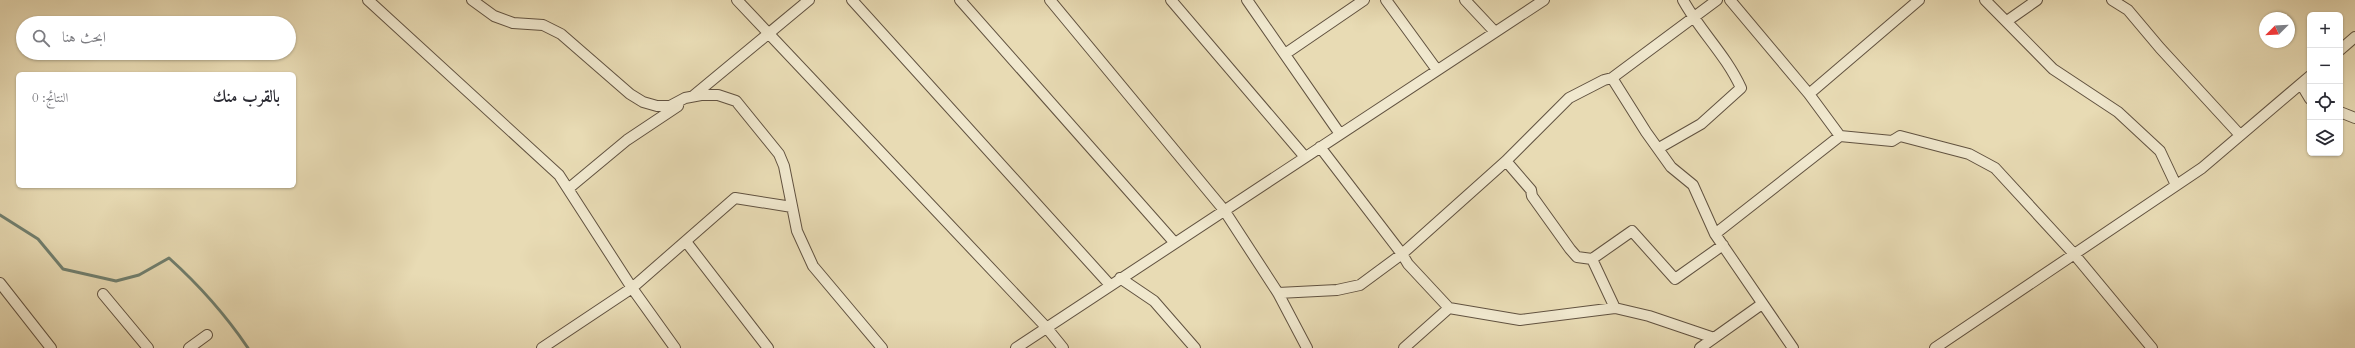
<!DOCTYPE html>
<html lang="ar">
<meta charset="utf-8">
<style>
:root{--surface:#fff;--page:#f7f7f7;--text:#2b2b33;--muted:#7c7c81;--line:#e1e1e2}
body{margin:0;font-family:Cardo,Amiri,serif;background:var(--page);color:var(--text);direction:rtl}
.controls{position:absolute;right:12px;top:12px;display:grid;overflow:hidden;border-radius:6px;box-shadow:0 1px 3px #0004}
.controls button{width:36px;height:36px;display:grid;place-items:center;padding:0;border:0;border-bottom:1px solid var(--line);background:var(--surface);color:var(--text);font:20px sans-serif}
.compass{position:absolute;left:2259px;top:12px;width:36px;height:36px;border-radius:50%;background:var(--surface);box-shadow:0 1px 3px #0004;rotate:246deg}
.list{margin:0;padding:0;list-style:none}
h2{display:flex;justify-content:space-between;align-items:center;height:52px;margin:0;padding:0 16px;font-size:17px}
h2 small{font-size:13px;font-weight:400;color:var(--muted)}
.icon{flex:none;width:22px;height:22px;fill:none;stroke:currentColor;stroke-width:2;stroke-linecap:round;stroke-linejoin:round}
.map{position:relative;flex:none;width:2355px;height:348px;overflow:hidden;direction:ltr}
.search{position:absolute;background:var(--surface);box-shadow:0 1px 3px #0004;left:16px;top:16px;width:280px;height:44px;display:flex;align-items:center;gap:10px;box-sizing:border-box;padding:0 14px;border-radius:22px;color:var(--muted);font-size:15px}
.panel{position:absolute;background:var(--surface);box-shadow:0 1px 3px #0004;left:16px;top:72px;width:280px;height:116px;border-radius:6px;direction:rtl}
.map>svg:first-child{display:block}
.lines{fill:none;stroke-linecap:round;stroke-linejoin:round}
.stream{stroke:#707f6f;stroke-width:3}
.minor-casing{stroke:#615240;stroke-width:12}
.minor{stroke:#f0e8ce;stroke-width:10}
</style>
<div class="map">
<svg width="2355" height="348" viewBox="0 0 2355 348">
<rect width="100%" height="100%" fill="#e8dbb4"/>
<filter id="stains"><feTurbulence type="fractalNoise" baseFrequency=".005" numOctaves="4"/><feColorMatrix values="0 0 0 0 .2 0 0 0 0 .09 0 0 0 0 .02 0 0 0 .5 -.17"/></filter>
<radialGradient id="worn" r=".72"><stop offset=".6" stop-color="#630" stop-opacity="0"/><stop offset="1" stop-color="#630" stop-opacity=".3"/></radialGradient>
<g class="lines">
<path class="stream" d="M0,215L38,239L63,269L116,281L139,275L169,258C199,285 225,314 248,348"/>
<defs>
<path id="minor" d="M368,0L559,175L632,288L675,348
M472,0L494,16L513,23L543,25L561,34L630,94L643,102L657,106H670L685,98L701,95H718L736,101L779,154L784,166L797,231L813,266L882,348
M737,0L1046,327L1063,348
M852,0L1110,285
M960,0L1174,242
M1050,0L1224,210L1278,293L1307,348
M1171,0L1305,157
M1247,0L1340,134
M1386,0L1437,70
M1465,0L1495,32
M1730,0L1809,94L1840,136
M1985,0L2053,69L2118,112L2160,151L2176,185
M2112,0L2128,10L2160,48L2240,135
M2007,21L2037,0
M2340,50L2355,37
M1285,54L1364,0
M1612,78L1646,132L1671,167L1693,185L1715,234L1793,348
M2301,84L2310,99
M1809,94L1919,0
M693,96L809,0
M2340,112L2355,118
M1320,147L1402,254L1408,264L1449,308L1520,320L1615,308L1649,316L1714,338
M1659,148L1701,124L1741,88C1726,55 1700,31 1683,0
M1506,161L1531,190L1532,196L1570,249L1577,257L1592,259
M568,189L627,140L678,106
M1715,234L1840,136L1892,141L1900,136L1969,154L1995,168L2074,254L2152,348
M687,243L768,348
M1120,278L1154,301L1195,348
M0,283L51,348
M1278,293L1337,290L1360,285L1402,254L1506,161L1569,98L1604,80L1612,78L1717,0
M103,294L148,348
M1615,308L1592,259L1632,231L1675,279L1723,245
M189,348L207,335
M542,348L632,288L735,198L792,207
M1016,348L1544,0
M1404,348L1449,308
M1700,348L1762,304
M1935,348L2202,168L2310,76"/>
</defs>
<use href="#minor" class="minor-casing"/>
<use href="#minor" class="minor"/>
</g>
<rect width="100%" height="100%" filter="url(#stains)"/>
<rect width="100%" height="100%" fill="url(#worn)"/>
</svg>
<div class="controls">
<button>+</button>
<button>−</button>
<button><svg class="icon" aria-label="locate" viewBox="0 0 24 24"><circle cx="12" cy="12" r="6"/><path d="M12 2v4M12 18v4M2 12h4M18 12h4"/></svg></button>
<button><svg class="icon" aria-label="layers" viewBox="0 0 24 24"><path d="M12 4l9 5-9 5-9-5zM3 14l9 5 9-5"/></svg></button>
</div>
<svg class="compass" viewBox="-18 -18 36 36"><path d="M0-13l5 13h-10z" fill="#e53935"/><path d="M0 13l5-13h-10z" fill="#7c7c81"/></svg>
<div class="search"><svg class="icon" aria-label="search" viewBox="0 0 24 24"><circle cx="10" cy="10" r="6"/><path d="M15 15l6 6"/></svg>ابحث هنا</div>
<section class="panel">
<h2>بالقرب منك<small>النتائج: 0</small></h2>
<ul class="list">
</ul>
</section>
</div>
